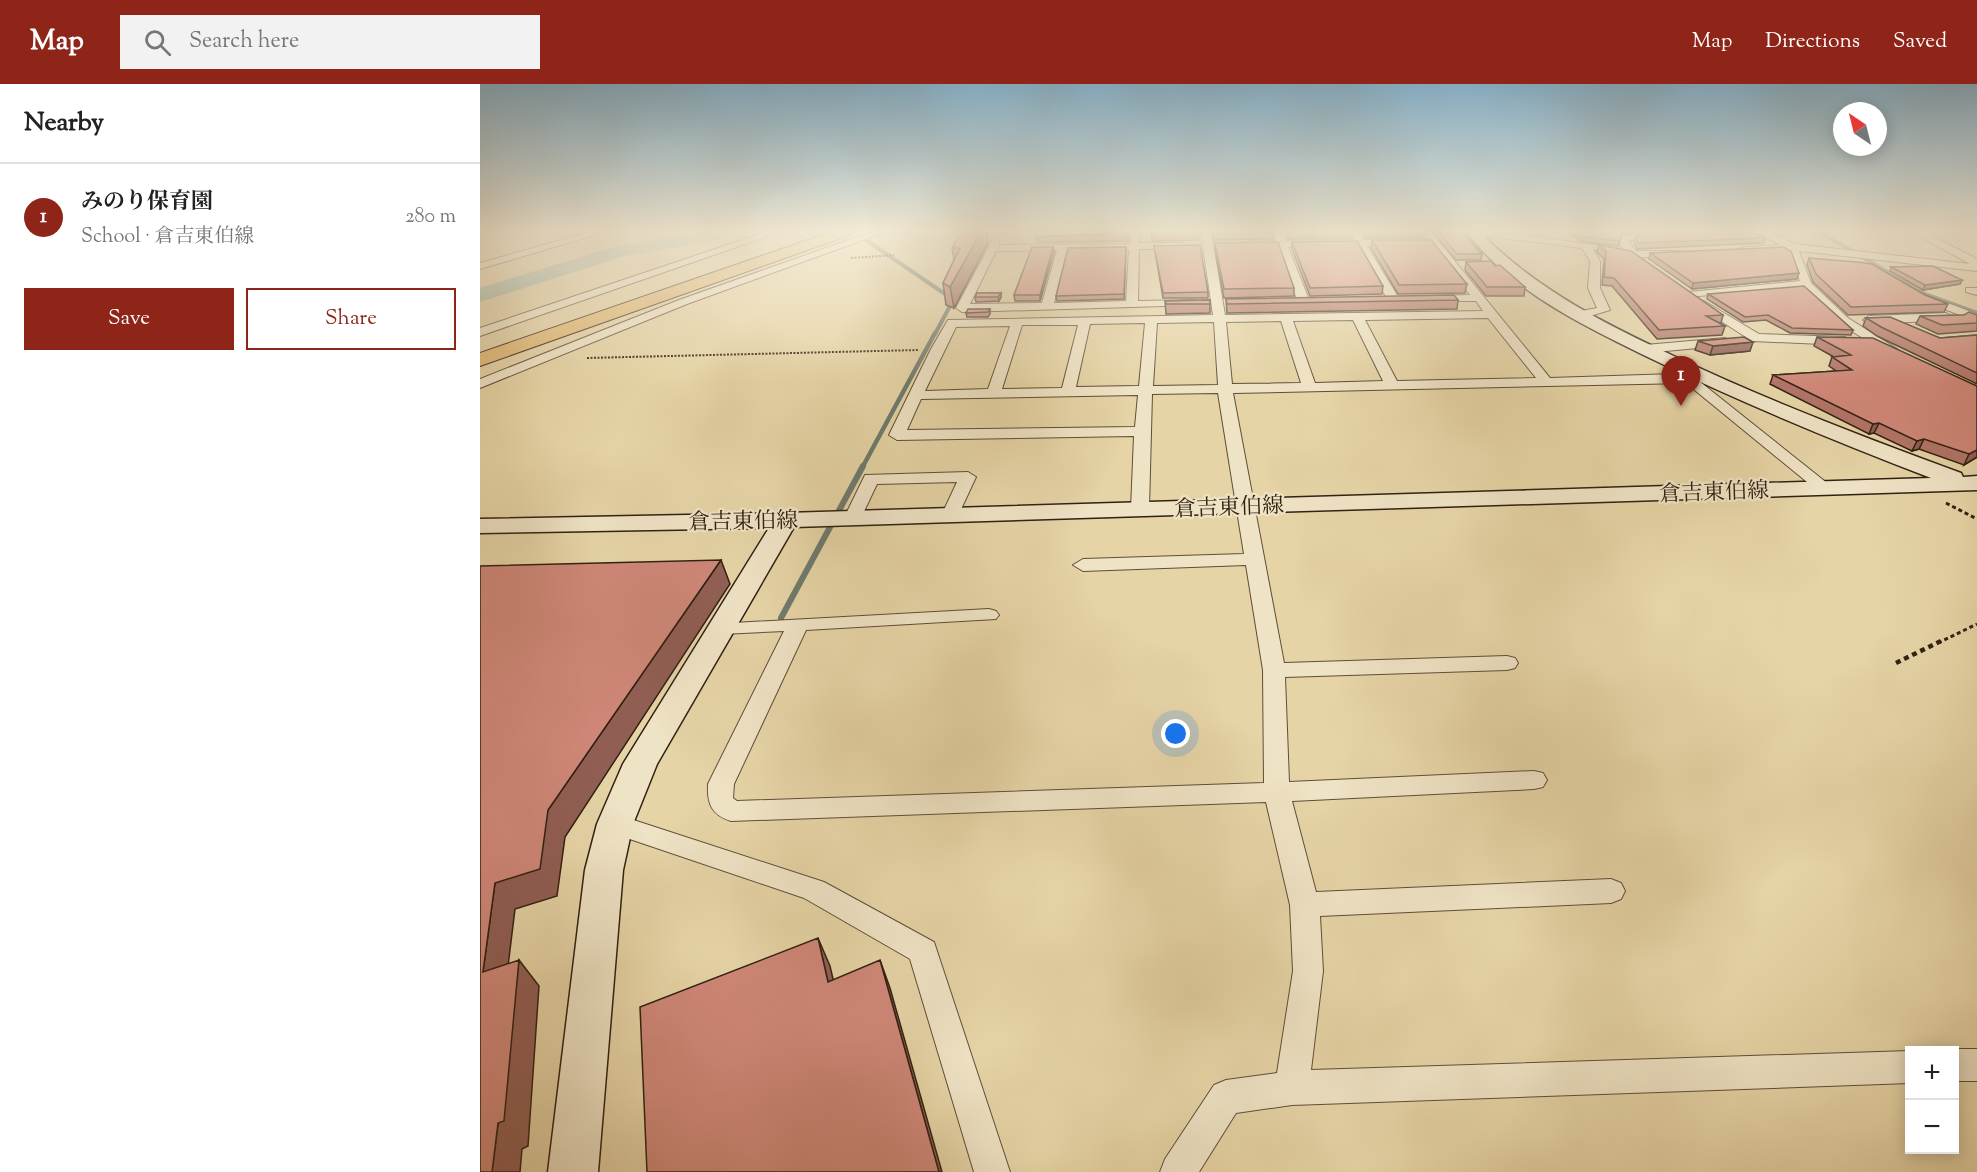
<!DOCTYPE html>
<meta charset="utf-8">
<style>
:root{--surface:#fff;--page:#f2f2f2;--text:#222;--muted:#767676;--line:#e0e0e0;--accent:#8f2418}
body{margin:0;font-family:"Sorts Mill Goudy","Noto Serif JP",serif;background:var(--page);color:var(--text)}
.controls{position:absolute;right:18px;bottom:18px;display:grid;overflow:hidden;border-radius:0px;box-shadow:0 3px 15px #0003}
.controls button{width:54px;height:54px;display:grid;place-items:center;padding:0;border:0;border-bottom:2px solid var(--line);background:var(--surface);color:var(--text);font:30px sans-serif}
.compass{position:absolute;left:1353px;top:18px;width:54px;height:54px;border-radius:50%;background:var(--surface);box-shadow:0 3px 15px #0003;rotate:325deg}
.you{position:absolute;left:696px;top:650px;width:21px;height:21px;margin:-15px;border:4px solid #fff;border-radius:50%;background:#1a73e8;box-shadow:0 0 0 9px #1a73e833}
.badge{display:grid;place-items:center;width:39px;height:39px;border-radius:50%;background:var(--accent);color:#fff;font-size:20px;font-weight:700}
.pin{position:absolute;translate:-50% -50px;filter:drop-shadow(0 2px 3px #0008)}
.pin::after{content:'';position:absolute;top:32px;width:21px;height:18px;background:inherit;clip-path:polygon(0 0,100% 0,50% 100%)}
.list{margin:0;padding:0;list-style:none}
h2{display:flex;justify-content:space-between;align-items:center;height:78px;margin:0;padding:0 24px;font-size:26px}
h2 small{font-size:20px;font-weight:400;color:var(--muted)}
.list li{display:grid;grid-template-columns:39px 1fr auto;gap:18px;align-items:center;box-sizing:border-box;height:108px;padding:0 24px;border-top:2px solid var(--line)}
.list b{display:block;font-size:22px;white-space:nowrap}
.list p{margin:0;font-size:20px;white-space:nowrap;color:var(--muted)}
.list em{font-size:20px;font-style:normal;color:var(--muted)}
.actions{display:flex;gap:12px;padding:18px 24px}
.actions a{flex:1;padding:14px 0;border:2px solid var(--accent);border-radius:0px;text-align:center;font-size:21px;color:var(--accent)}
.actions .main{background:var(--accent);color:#fff}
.icon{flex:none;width:33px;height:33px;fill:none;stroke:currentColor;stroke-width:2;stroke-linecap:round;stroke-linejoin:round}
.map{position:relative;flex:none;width:1497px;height:1088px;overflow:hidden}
header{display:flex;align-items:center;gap:36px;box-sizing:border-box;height:84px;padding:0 30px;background:var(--accent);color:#fff}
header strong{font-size:28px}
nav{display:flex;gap:33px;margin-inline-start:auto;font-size:21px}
.search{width:420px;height:54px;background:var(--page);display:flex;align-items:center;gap:15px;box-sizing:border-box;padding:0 21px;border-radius:0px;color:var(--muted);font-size:22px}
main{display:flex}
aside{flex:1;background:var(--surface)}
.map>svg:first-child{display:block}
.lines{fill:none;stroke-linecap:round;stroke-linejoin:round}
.stream-far2{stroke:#6e7b6e;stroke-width:4}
.stream-far1{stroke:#6e7b6e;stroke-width:4.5}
.stream{stroke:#6e7b6e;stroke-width:6}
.river{fill:#97b7ac;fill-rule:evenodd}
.street-casing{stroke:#5e4e37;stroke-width:2}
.secondary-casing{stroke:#302112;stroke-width:3}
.highway-casing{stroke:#302112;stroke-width:2}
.path-far2{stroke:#302112;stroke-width:2;stroke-dasharray:2 1.5;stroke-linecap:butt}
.path-far1{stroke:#302112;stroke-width:3;stroke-dasharray:4 3;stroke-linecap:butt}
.path{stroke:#302112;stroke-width:4.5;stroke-dasharray:5 4;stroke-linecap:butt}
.street{fill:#efe3c5;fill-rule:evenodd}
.secondary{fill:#efe3c5;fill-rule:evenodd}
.highway{fill:#e3ba73;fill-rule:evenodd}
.wall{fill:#b27467;stroke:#302112;stroke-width:1.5}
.shaded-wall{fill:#915e54;stroke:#302112;stroke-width:1.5}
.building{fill:#cf8778;stroke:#302112;stroke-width:1.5}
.labels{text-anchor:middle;stroke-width:4.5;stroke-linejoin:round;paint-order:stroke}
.street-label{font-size:22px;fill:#302112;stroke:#efe3c5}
</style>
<header>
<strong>Map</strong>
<div class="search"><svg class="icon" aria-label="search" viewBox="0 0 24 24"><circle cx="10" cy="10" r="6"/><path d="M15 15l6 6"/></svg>Search here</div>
<nav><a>Map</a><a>Directions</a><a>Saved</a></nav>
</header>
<main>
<aside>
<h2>Nearby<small></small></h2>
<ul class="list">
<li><span class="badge">1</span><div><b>みのり保育園</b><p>School · 倉吉東伯線</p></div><em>280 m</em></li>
</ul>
<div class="actions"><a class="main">Save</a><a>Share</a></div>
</aside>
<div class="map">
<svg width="1497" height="1088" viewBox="0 0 1497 1088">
<rect width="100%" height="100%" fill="#e6d4a6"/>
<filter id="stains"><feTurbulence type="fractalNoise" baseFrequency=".00333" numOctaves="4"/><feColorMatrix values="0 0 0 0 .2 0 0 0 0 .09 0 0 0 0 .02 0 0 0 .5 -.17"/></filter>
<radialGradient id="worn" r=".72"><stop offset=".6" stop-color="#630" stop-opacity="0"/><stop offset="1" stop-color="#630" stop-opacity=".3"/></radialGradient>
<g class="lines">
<path class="stream-far2" d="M1340,148L1445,210L1497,229
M386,156L468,212L470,222L455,250"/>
<path class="stream-far1" d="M382,384L455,249"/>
<path class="stream" d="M301,534L383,382"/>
<path class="river" d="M215,148H257L248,154L144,172L0,218V204L133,163Z"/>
<defs>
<path id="street" d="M110,148H125L0,185V179Z
M286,148H300L0,252V244Z
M391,148H405L207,220L0,304V295L199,216Z
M651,148H659V159H702L707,162L702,165H659L658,217L713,216L717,217V221L482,228L476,224L513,155H519V161L650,160ZM577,166L562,219L490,220L516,167ZM587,166H649L646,217L574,219Z
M721,148H731L745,231L1003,227L996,217H944L942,215L948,212L990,211L951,161L887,162L920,216L914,219L908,216L877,162L808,163L830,218L824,221L818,218L798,163H770L765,160L770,157H796L793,148H803L806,157L874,156L871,148H879L884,156L947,155L941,148H951L1070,294L1226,289V295L1219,297L1352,403L1344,408L1338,407L1206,299L753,309L804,579L1027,572L1035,574L1038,579L1035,584L1027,586L805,593L809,698L1054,687L1063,689L1067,696L1063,703L1054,705L812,717L836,808L1131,795L1141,799L1145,807L1141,815L1131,819L840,832L843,887L831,986L1430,967V999L812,1021L756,1029L719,1088H680L685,1075L734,1001L746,996L797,989L813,887L810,821L786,718L251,737C231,731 227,719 228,700L304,547L242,550L235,548L232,544L235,540L509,525L516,527L519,531L516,535L326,546L254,700L253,714L257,717L784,699L783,586L766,481L603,487L593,481L603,475L764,470L738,309L672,310L669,425L660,430L651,425L654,352L417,356L409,351L451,265L468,236L733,231ZM1008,234L1056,294L917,297L885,236ZM873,236L903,297L835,299L813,237ZM801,237L821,299L752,300L746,238ZM734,238L738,301L673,302L677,239ZM665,239L659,302L596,303L610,240ZM542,241H598L582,304L522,305ZM530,242L508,305L445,307L476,243ZM658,311L655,343L427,346L441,315Z
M993,148H1021L1143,165L1140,161L1142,152L1200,148L1150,156V160L1156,167H1198L1203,170L1198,173H1162V177L1158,178L1150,172L1113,165L1120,177V204L1130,226L1100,235L1096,234V228L1117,224L1108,204L1110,177L1102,164L998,151Z
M1276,148H1289L1315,160L1490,180L1432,148H1444L1497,175V187L1319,167L1331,199L1368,234L1417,265L1418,268L1412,272L1360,240L1323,204L1205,213V209L1209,208L1320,197L1309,166L1261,168V164L1265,163L1300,161Z
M1486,204H1497V211L1486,208Z
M1441,209L1497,230V238L1437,214L1435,212Z
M1216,217H1224L1279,250L1365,253L1371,257L1365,261L1272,257L1216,221Z
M1466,229L1472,233L1470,236L1389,240L1383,236L1389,232Z
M1245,254L1251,258L1249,261L1165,269L1159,265L1165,261Z
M488,388L496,393L477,434L471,435L462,430L477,398L397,400L380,436H368L365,432L385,391Z
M135,730L344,798L454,858L530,1088H494L430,875L324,814L126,747L122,740L126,733Z
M1474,965H1497V997H1474V966H1470Z"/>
<path id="secondary" d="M987,148H1000C1056,206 1127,241 1198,274C1291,318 1386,354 1481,389L1483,393L1497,392V406L314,443L177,680L153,740L143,786L118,1088H68L105,786L117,740L143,680L289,444L0,449V435L306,429L1451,394C1357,358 1264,320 1174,276C1108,244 1031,208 987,148Z"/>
<path id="highway" d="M351,148H372L370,151L0,282V269Z"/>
</defs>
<use href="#street" class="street-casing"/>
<use href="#secondary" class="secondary-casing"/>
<use href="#highway" class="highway-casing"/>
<path class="path-far2" d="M371,174L414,171
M107,274L438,266"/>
<path class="path-far1" d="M1466,419L1497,435
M1458,559L1497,540"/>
<path class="path" d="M1416,579L1461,557"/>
<use href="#street" class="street"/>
<use href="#secondary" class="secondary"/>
<use href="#highway" class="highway"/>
</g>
<path class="wall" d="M648,148V157L557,158L556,153Z
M671,148H719V156L672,157Z
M732,148H793L794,155L733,156Z
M805,148H871V154L808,155Z
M882,148H943L942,153L885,154Z
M953,148H982L1002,170L1001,176H976Z
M1089,148H1168L1142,150L1138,162L1100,157Z
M1155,153L1285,154L1283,159L1157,165L1154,158Z
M892,156L987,200L985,209L918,210L891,164Z
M812,158L903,202L902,210L830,212L812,165Z
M508,159L474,224L466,221L463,199L474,176L472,164Z
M735,159L814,204V212L744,214L735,166Z
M1119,161L1243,231L1241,239H1240L1245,242L1242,251L1177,255L1132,202L1122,201L1124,175L1117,168Z
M674,162L728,208V214H683Z
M573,163L574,168L560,217H535L534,211Z
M646,163L644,215L577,217L576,212Z
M1170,169L1317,195L1212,205L1169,175Z
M1329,174L1445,211L1468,220L1464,228L1368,231L1333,198L1327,181Z
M986,178L1015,182L1045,203L1044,212H1006L985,186Z
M1411,183L1482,196L1480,200L1443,206L1410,187Z
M497,209H521V213L519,217L496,218L495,213Z
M1228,210L1373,246L1371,251L1310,249L1286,236L1263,238L1227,215Z
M746,215L978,216L977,225L747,229Z
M730,216V229L686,230L685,217Z
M510,225V230L508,233H487L486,229Z
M1497,231V247L1458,250L1436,240L1440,232Z
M1386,234L1460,254L1497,251V300L1397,252L1383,242Z
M1337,253L1497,302V373L1484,381L1439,365L1432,367L1394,349L1389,350L1290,300L1293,291L1356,287L1349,282L1352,273H1354L1334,262Z
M1218,257L1270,267L1230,271L1215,266Z"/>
<path class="shaded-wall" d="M501,148H507L508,159L474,224L470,203Z
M1142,148H1168L1142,150L1138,162Z
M573,163L574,168L560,217V211Z
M1319,189L1317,195L1212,205L1213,199Z
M1482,196L1480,200L1443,206L1445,201Z
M521,209V213L519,217L518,213Z
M1273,258L1270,267L1230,271L1233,262Z
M1399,339L1394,349L1389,350L1393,340Z
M1444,355L1439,365L1432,367L1437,357Z
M1497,366V373L1484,381L1489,370Z
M241,476L250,500L85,753L77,812L35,825L24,915L3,888L15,799L68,726Z
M338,854L350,882L360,925L348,898Z
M39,876L59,902L48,1062L42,1065L40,1088H12Z
M400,876L410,904L462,1088H459Z"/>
<path class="building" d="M481,148H501L470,203L463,199L480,164H472Z
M629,148H648V151L556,153L629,149Z
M672,148H719V149L672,150Z
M733,148H793L794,149L733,150Z
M807,148H871L808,149Z
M958,148H982L1002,170H977Z
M1097,148H1142L1139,157L1101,152Z
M1184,148H1272L1285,154L1159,159L1155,153Z
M892,156H951L987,200L919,201Z
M877,157L903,202L830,204L812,158Z
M798,158L814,204L744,205L735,159Z
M720,161L728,208L683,209L674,162Z
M1119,161L1151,167L1243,231L1226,232L1245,242L1179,246L1134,194L1124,193L1126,168Z
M552,163H573L560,211H534Z
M646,163L644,210L576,212L588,164Z
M1303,163L1311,167L1319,189L1213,199L1170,169Z
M1329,174L1377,178L1392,180L1445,211L1468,220L1371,223L1336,190Z
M1011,177L1015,182L1020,181L1045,203H1007L986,178Z
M1453,182L1482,196L1445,201L1411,183Z
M1324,202L1373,246L1312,244L1288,231L1265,233L1228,210Z
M497,209H521L518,213H495Z
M974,211L978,216L747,220L746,215Z
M730,216V220H686L685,217Z
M488,225H510L508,228L486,229Z
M1489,228L1497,231V239L1462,241L1440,232L1484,231Z
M1410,233L1460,254L1497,251V289L1401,243L1386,234Z
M1264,253L1273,258L1233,262L1218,257Z
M1337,253L1393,254L1497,302V366L1489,370L1444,355L1437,357L1399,339L1393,340L1293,291L1372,286L1352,273L1371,271Z
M241,476L68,726L60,785L15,799L3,888L39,876L24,1037L18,1039L12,1088H0V482Z
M338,854L348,898L400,876L459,1088H167L160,923Z"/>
<linearGradient id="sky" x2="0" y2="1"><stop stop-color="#87b5d0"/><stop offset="0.49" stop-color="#f4ecd7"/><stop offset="1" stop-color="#f4ecd7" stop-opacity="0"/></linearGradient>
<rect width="1497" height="300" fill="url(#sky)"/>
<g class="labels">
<g class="street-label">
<text transform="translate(1234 407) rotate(-2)" y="8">倉吉東伯線</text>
<text transform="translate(749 422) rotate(-2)" y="8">倉吉東伯線</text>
<text transform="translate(263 436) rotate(-1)" y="8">倉吉東伯線</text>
</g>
</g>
<rect width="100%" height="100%" filter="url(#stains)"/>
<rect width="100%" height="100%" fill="url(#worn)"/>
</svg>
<div class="controls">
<button>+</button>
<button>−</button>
</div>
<svg class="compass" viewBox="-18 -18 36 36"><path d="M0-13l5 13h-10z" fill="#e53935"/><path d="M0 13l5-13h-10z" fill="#767676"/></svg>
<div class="you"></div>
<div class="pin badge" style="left:1201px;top:322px">1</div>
</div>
</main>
